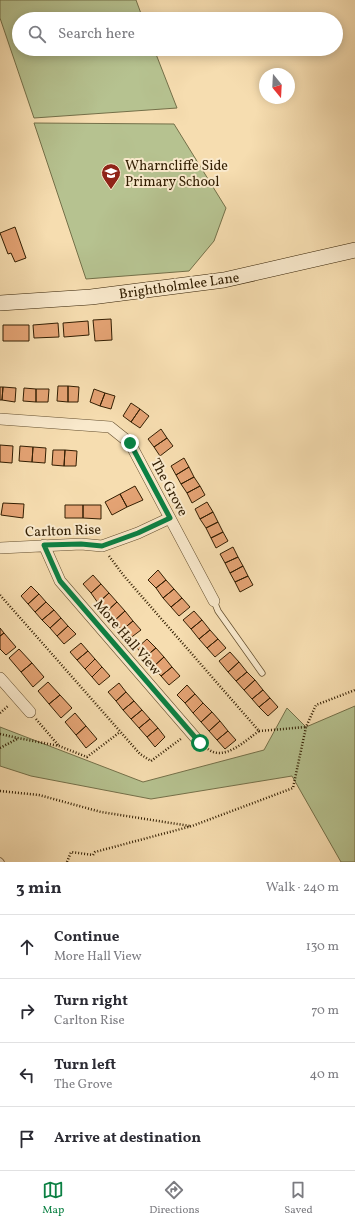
<!DOCTYPE html>
<meta charset="utf-8">
<style>
:root{--surface:#fff;--page:#f7f7f7;--text:#2b2b33;--muted:#7c7c81;--line:#e1e1e2;--accent:#0b8043}
body{margin:0;font-family:Vollkorn,serif;background:var(--page);color:var(--text)}
.compass{position:absolute;left:259px;top:68px;width:36px;height:36px;border-radius:50%;background:var(--surface);box-shadow:0 2px 10px #0003;rotate:162deg}
.stop{position:absolute;width:12px;height:12px;margin:-9px;border:3px solid #0b8043;border-radius:50%;background:#fff}
.stop.end{background:#0b8043;border-color:#fff;box-shadow:0 1px 4px #0008}
.list{margin:0;padding:0;list-style:none}
h2{display:flex;justify-content:space-between;align-items:center;height:52px;margin:0;padding:0 16px;font-size:17px}
h2 small{font-size:13px;font-weight:400;color:var(--muted)}
.list li{display:grid;grid-template-columns:26px 1fr auto;gap:12px;align-items:center;box-sizing:border-box;height:64px;padding:0 16px;border-top:1px solid var(--line)}
.list b{display:block;font-size:15px;white-space:nowrap}
.list p{margin:0;font-size:13px;white-space:nowrap;color:var(--muted)}
.list em{font-size:13px;font-style:normal;color:var(--muted)}
.icon{flex:none;width:22px;height:22px;fill:none;stroke:currentColor;stroke-width:2;stroke-linecap:round;stroke-linejoin:round}
.map{position:relative;flex:none;width:355px;height:862px;overflow:hidden}
.search{position:absolute;background:var(--surface);box-shadow:0 2px 10px #0003;left:12px;right:12px;top:12px;height:44px;display:flex;align-items:center;gap:10px;box-sizing:border-box;padding:0 14px;border-radius:22px;color:var(--muted);font-size:15px}
.sheet{height:308px;background:var(--surface)}
nav{display:flex;justify-content:space-around;align-items:center;box-sizing:border-box;height:56px;border-top:1px solid var(--line);background:var(--surface);font-size:11px;color:var(--muted)}
nav a{display:grid;justify-items:center;gap:2px}
nav .on{color:var(--accent)}
.map>svg:first-child{display:block}
.green{fill:#b6c290;stroke:#747049}
.building{fill:#e4a374;stroke:#321e02}
.lines{fill:none;stroke-linecap:round;stroke-linejoin:round}
.lane-casing{stroke:#634e2e;stroke-width:7}
.street-casing{stroke:#634e2e;stroke-width:12}
.secondary-casing{stroke:#321e02;stroke-width:16}
.path{stroke:#321e02;stroke-width:2.5;stroke-dasharray:1 2;stroke-linecap:butt}
.lane{stroke:#f9e9cc;stroke-width:5.5}
.street{stroke:#f9e9cc;stroke-width:11}
.secondary{stroke:#f9e9cc;stroke-width:15}
.route{stroke:#0b8043;stroke-width:5}
.labels{text-anchor:middle;stroke-width:4;stroke-linejoin:round;paint-order:stroke}
.poi-label{font-size:14px;fill:#321e02;stroke:#f9e9cc;text-anchor:start}
.street-label{font-size:14px;fill:#321e02;stroke:#f9e9cc}
</style>
<div class="map">
<svg width="355" height="862" viewBox="0 0 355 862">
<rect width="100%" height="100%" fill="#f6ddb0"/>
<filter id="stains"><feTurbulence type="fractalNoise" baseFrequency=".005" numOctaves="4"/><feColorMatrix values="0 0 0 0 .2 0 0 0 0 .09 0 0 0 0 .02 0 0 0 .5 -.17"/></filter>
<radialGradient id="worn" r=".72"><stop offset=".6" stop-color="#630" stop-opacity="0"/><stop offset="1" stop-color="#630" stop-opacity=".3"/></radialGradient>
<path class="green" d="M0,0H136L143,19H19V49H154L177,108L34,118L0,18Z
M34,123L174,124L226,208L214,241L189,271L86,279Z
M355,706V862H341L292,776L151,799L31,776L0,766V727L143,782L264,750L287,708L306,727Z"/>
<path class="building" d="M15,227L26,258L15,262L11,253L8,254L0,233Z
M111,319L112,340L95,341L93,320Z
M88,321L89,335L64,337L63,323Z
M58,323L59,337L34,338L33,325Z
M3,325H29V341H3Z
M58,386H68V402L57,401Z
M68,386L79,387L78,402H68Z
M0,387H3L2,400H0Z
M3,387L16,388L15,402L2,400Z
M24,388L36,389V402L23,401Z
M36,389H49L48,402H36Z
M94,389L105,393L100,406L90,402Z
M105,393L115,396L111,409L100,406Z
M131,403L140,409L131,422L123,416Z
M140,409L149,416L140,428L131,422Z
M161,429L167,438L154,447L148,439Z
M167,438L173,446L160,456L154,447Z
M0,445L13,446L12,463L0,462Z
M20,446L33,447L32,462L19,461Z
M33,447L46,448L45,463L32,462Z
M53,450H65L64,466L52,465Z
M65,450L77,451L76,466H64Z
M184,458L189,467L176,475L171,466Z
M189,467L194,477L181,484L176,475Z
M194,477L200,486L187,493L181,484Z
M135,486L143,500L127,507L120,494Z
M200,486L205,495L192,503L187,493Z
M120,494L127,507L112,515L105,502Z
M207,502L213,512L200,519L195,509Z
M3,503L24,504L23,518L1,515Z
M65,505H83V518H65Z
M83,505H101V519L83,518Z
M213,512L218,522L206,528L200,519Z
M218,522L223,532L211,538L206,528Z
M223,532L228,541L216,548L211,538Z
M233,547L238,557L225,563L220,554Z
M238,557L243,566L230,573L225,563Z
M243,566L248,576L235,582L230,573Z
M158,570L166,580L156,588L148,580Z
M93,575L101,584L91,593L83,584Z
M248,576L253,585L240,592L235,582Z
M166,580L174,589L163,598L156,588Z
M101,584L109,593L98,603L91,593Z
M31,586L39,594L28,604L21,596Z
M174,589L182,598L171,607L163,598Z
M109,593L117,602L106,612L98,603Z
M39,594L46,602L35,612L28,604Z
M182,598L190,607L179,616L171,607Z
M46,602L54,610L42,620L35,612Z
M117,602L125,611L114,621L106,612Z
M54,610L61,618L50,628L42,620Z
M125,611L133,621L122,630L114,621Z
M194,611L202,620L191,629L183,620Z
M61,618L68,626L57,636L50,628Z
M202,620L210,630L199,639L191,629Z
M133,621L141,630L129,639L122,630Z
M68,626L76,634L64,644L57,636Z
M0,628L4,633L0,636Z
M210,630L218,639L207,648L199,639Z
M4,633L16,647L6,655L0,649V636Z
M147,639L156,648L145,657L137,648Z
M218,639L226,648L215,657L207,648Z
M81,643L88,651L77,660L70,652Z
M156,648L164,657L153,667L145,657Z
M19,649L32,663L21,672L9,658Z
M88,651L95,659L85,669L77,660Z
M230,652L239,662L228,672L219,661Z
M164,657L172,667L161,676L153,667Z
M95,659L102,667L92,677L85,669Z
M239,662L247,672L236,681L228,672Z
M32,663L44,677L33,687L21,672Z
M102,667L110,676L99,685L92,677Z
M172,667L180,676L169,685L161,676Z
M247,672L255,680L244,690L236,681Z
M255,680L263,690L252,699L244,690Z
M48,682L60,695L49,704L38,691Z
M119,683L126,692L116,701L108,692Z
M187,685L195,694L185,703L177,695Z
M263,690L270,698L259,707L252,699Z
M126,692L134,701L123,710L116,701Z
M195,694L203,703L193,713L185,703Z
M60,695L72,708L61,718L49,704Z
M270,698L278,707L268,716L259,707Z
M134,701L142,710L131,719L123,710Z
M203,703L212,712L201,722L193,713Z
M142,710L150,719L139,728L131,719Z
M212,712L220,721L209,731L201,722Z
M75,713L86,726L76,735L65,722Z
M150,719L158,728L147,737L139,728Z
M220,721L228,731L217,740L209,731Z
M86,726L97,739L86,748L76,735Z
M158,728L165,737L155,747L147,737Z
M228,731L236,740L225,749L217,740Z"/>
<g class="lines">
<defs>
<path id="lane" d="M214,601L218,611L262,673
M0,861L1,862"/>
<path id="street" d="M0,419L110,427L130,443L214,601
M44,545L60,581L200,743
M0,548L81,544L102,546L138,533L170,518
M0,678L30,712"/>
<path id="secondary" d="M0,303L91,297L224,280L355,250"/>
</defs>
<use href="#lane" class="lane-casing"/>
<use href="#street" class="street-casing"/>
<use href="#secondary" class="secondary-casing"/>
<path class="path" d="M109,556L124,576L259,731C246,740 224,762 208,749
M0,595L140,754L151,761L182,738
M0,713L9,705
M36,719L59,746
M259,731L306,727
M0,734L18,738L59,746L87,757L120,732
M0,748L17,739
M0,791L39,795L101,812L190,826
M67,862L71,852L93,855L95,852L192,826L293,788L306,727L316,705L355,690"/>
<use href="#lane" class="lane"/>
<use href="#street" class="street"/>
<use href="#secondary" class="secondary"/>
</g>
<g class="lines">
<path class="route" d="M130,443L170,518L138,533L102,546L81,544L44,545L60,581L200,743"/>
</g>
<defs>
<symbol id="school-pin" viewBox="-11 -11 22 30"><path d="M0 17L-7.5 6A9.5 9.5 0 1 1 7.5 6Z" fill="#8f2418" stroke="#f9e9cc"/><path d="M0-5L7-2L0 1L-7-2ZM-4 1L0 2.5L4 1V4Q0 6-4 4Z" fill="#fff"/></symbol>
</defs>
<g fill-rule="evenodd">
<use href="#school-pin" x="100" y="162" width="22" height="30"/>
</g>
<g class="labels">
<g class="poi-label">
<text x="125" y="170">Wharncliffe Side<tspan x="125" dy="16">Primary School</tspan></text>
</g>
<g class="street-label">
<text transform="translate(179 285) rotate(-8)" y="5">Brightholmlee Lane</text>
<text transform="translate(170 487) rotate(62)" y="5">The Grove</text>
<text transform="translate(63 530) rotate(-2)" y="5">Carlton Rise</text>
<text transform="translate(128 637) rotate(49)" y="5">More Hall View</text>
</g>
</g>
<rect width="100%" height="100%" filter="url(#stains)"/>
<rect width="100%" height="100%" fill="url(#worn)"/>
</svg>
<svg class="compass" viewBox="-18 -18 36 36"><path d="M0-13l5 13h-10z" fill="#e53935"/><path d="M0 13l5-13h-10z" fill="#7c7c81"/></svg>
<div class="stop" style="left:200px;top:743px"></div>
<div class="stop end" style="left:130px;top:443px"></div>
<div class="search"><svg class="icon" aria-label="search" viewBox="0 0 24 24"><circle cx="10" cy="10" r="6"/><path d="M15 15l6 6"/></svg>Search here</div>
</div>
<section class="sheet">
<h2>3 min<small>Walk · 240 m</small></h2>
<ul class="list">
<li><svg class="icon" aria-label="ahead" viewBox="0 0 24 24"><path d="M12 20V5M6 11l6-6 6 6"/></svg><div><b>Continue</b><p>More Hall View</p></div><em>130 m</em></li>
<li><svg class="icon" aria-label="right" viewBox="0 0 24 24"><path d="M7 20v-9h11M14 6l5 5-5 5"/></svg><div><b>Turn right</b><p>Carlton Rise</p></div><em>70 m</em></li>
<li><svg class="icon" aria-label="left" viewBox="0 0 24 24"><path d="M17 20v-9H6M10 6l-5 5 5 5"/></svg><div><b>Turn left</b><p>The Grove</p></div><em>40 m</em></li>
<li><svg class="icon" aria-label="arrive" viewBox="0 0 24 24"><path d="M6 21V4h12l-3 4 3 4H6"/></svg><div><b>Arrive at destination</b></div></li>
</ul>
</section>
<nav>
<a class="on"><svg class="icon" aria-label="map" viewBox="0 0 24 24"><path d="M3 6l6-2 6 2 6-2v14l-6 2-6-2-6 2zM9 4v14M15 6v14"/></svg>Map</a>
<a><svg class="icon" aria-label="directions" viewBox="0 0 24 24"><path d="M12 3l9 9-9 9-9-9zM9 14v-3h6M13 9l2 2-2 2"/></svg>Directions</a>
<a><svg class="icon" aria-label="saved" viewBox="0 0 24 24"><path d="M7 4h10v16l-5-4-5 4z"/></svg>Saved</a>
</nav>
